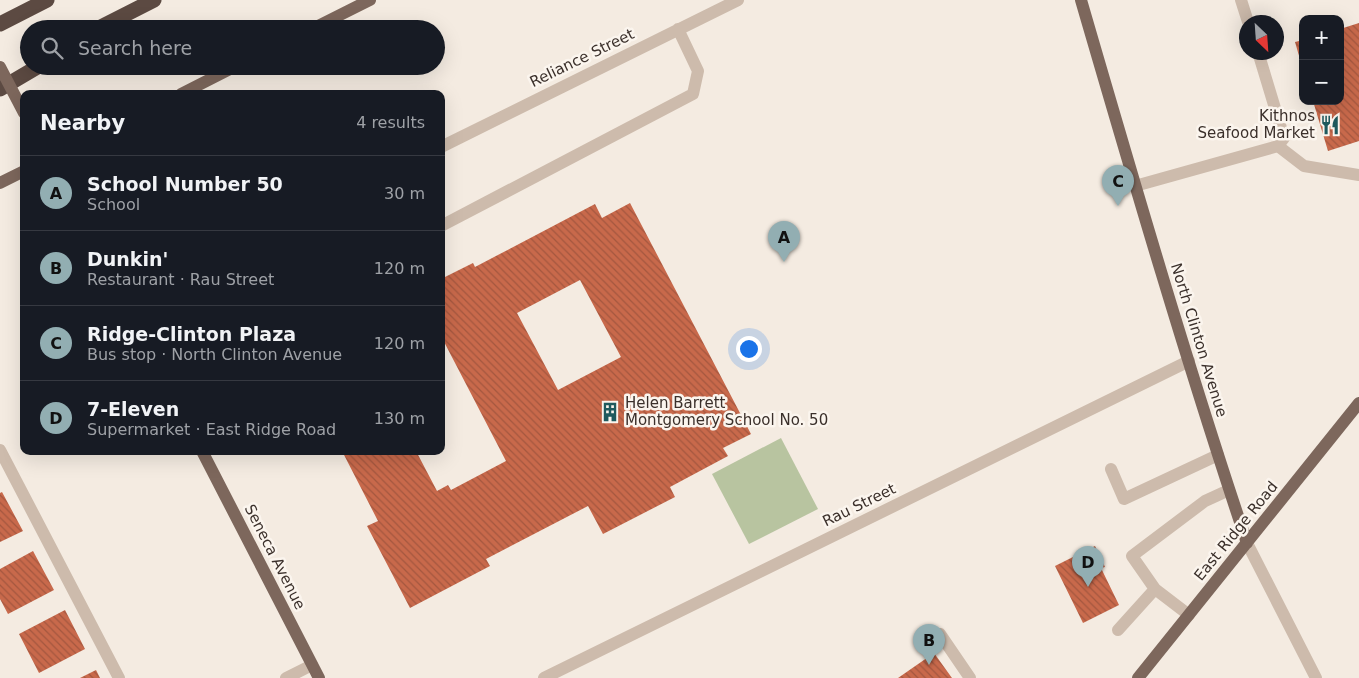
<!DOCTYPE html>
<meta charset="utf-8">
<style>
:root{--surface:#171b24;--page:#242831;--text:#f1f3f6;--muted:#9ea1a6;--line:#363941;--accent:#92aeb2}
body{margin:0;font-family:"DejaVu Sans",sans-serif;background:var(--page);color:var(--text)}
.controls{position:absolute;right:15px;top:15px;display:grid;overflow:hidden;border-radius:10px;box-shadow:0 5px 20px #0002}
.controls button{width:45px;height:45px;display:grid;place-items:center;padding:0;border:0;border-bottom:1px solid var(--line);background:var(--surface);color:var(--text);font:25px sans-serif}
.compass{position:absolute;left:1239px;top:15px;width:45px;height:45px;border-radius:50%;background:var(--surface);box-shadow:0 5px 20px #0002;rotate:155deg}
.you{position:absolute;left:748px;top:348px;width:18px;height:18px;margin:-12px;border:4px solid #fff;border-radius:50%;background:#1a73e8;box-shadow:0 0 0 8px #1a73e833}
.badge{display:grid;place-items:center;width:32px;height:32px;border-radius:50%;background:var(--accent);color:#111;font-size:16px;font-weight:700}
.pin{position:absolute;translate:-50% -41px;filter:drop-shadow(0 1px 2px #0008)}
.pin::after{content:'';position:absolute;top:26px;width:18px;height:15px;background:inherit;clip-path:polygon(0 0,100% 0,50% 100%)}
.list{margin:0;padding:0;list-style:none}
h2{display:flex;justify-content:space-between;align-items:center;height:65px;margin:0;padding:0 20px;font-size:21px}
h2 small{font-size:16px;font-weight:400;color:var(--muted)}
.list li{display:grid;grid-template-columns:32px 1fr auto;gap:15px;align-items:center;box-sizing:border-box;height:75px;padding:0 20px;border-top:1px solid var(--line)}
.list b{display:block;font-size:19px;white-space:nowrap}
.list p{margin:0;font-size:16px;white-space:nowrap;color:var(--muted)}
.list em{font-size:16px;font-style:normal;color:var(--muted)}
.icon{flex:none;width:28px;height:28px;fill:none;stroke:currentColor;stroke-width:2;stroke-linecap:round;stroke-linejoin:round}
.map{position:relative;flex:none;width:1359px;height:678px;overflow:hidden}
.search{position:absolute;background:var(--surface);box-shadow:0 5px 20px #0002;left:20px;top:20px;width:425px;height:55px;display:flex;align-items:center;gap:12px;box-sizing:border-box;padding:0 18px;border-radius:28px;color:var(--muted);font-size:19px}
.panel{position:absolute;background:var(--surface);box-shadow:0 5px 20px #0002;left:20px;top:90px;width:425px;height:365px;border-radius:10px}
.map>svg:first-child{display:block}
.green{fill:#b8c4a0}
.building{fill:url(#building-back-hatch);fill-rule:evenodd}
.lines{fill:none;stroke-linecap:round;stroke-linejoin:round}
.minor{stroke:#cdbbac;stroke-width:12}
.major{stroke:#7d675c;stroke-width:12}
.highway{stroke:#5c4a42;stroke-width:15}
.major-bridge{stroke:#7d675c;stroke-width:12}
.labels{text-anchor:middle;stroke-width:5;stroke-linejoin:round;paint-order:stroke}
.street-label{font-size:15px;fill:#3b302b;stroke:#fbf5ee}
.poi-label{font-size:15px;fill:#3b302b;stroke:#fbf5ee;text-anchor:end}
</style>
<div class="map">
<svg width="1359" height="678" viewBox="0 0 1359 678">
<defs>
<pattern id="building-back-hatch" width="6" height="6" patternUnits="userSpaceOnUse" patternTransform="scale(1.25)"><rect width="6" height="6" fill="#c8694b"/><path d="M-1 5l2 2M0 0l6 6M5-1l2 2" fill="none" stroke="#a4573f"/></pattern>
</defs>
<rect width="100%" height="100%" fill="#f4ebe1"/>
<path class="green" d="M781,438L818,509L749,544L712,474Z"/>
<path class="building" d="M1359,23V141L1328,151L1313,101H1340V29Z
M1303,40V66H1302L1295,42Z
M630,203L751,434L723,448L728,456L670,487L675,497L603,534L588,506L486,559L490,566L410,608L367,526L378,521L342,451H416L437,491L448,485L451,490L506,461L441,336V279L473,263L475,267L595,204L602,218ZM580,280L621,357L558,390L517,313Z
M2,492L23,531L0,542V493Z
M1095,546L1105,567L1101,568L1119,605L1083,623L1055,566Z
M33,551L54,590L8,614L0,599V569Z
M65,610L85,649L39,673L19,634Z
M934,653L952,678H898Z
M96,670L100,678H80Z"/>
<g class="lines">
<path class="minor" d="M1241,0L1248,22
M1278,146L1304,166L1359,175
M441,147L738,0
M1135,186L1278,146L1284,138L1258,52
M441,226L693,94L698,71L678,29
M0,450L119,678
M1111,469L1124,499L1218,455
M1247,543L1316,678
M1189,615L1155,589L1132,556L1205,501L1229,490
M1118,630L1155,589
M940,634L970,678
M286,678L312,665
M544,678L1189,361"/>
<path class="major" d="M1081,0C1134,182 1187,364 1247,543
M312,29L370,0
M181,94L236,66
M0,183L24,171
M202,451L319,678
M1138,678L1359,403"/>
<path class="highway" d="M0,24L47,0
M97,29L154,0
M0,89L39,66"/>
<path class="major-bridge" d="M0,67L24,113"/>
</g>
<defs>
<symbol id="restaurant-bare" viewBox="-9 -9 18 18"><path d="M-5-6h1v4h1v-4h1v4h1v-4h1v5L-1.5 .5V6h-2V.5L-5-1ZM5-6V6H3V1.5H1.5Q1.5-4 5-6Z" fill="#1f5a5e" stroke="#fbf5ee" stroke-width="2.5" paint-order="stroke"/></symbol>
<symbol id="building-bare" viewBox="-9 -9 18 18"><path d="M-4-6H4V6H1V3H-1V6H-4ZM-2.5-4.3h1.7v1.8h-1.7ZM.8-4.3h1.7v1.8H.8ZM-2.5-1h1.7V.8h-1.7ZM.8-1h1.7V.8H.8Z" fill="#1f5a5e" stroke="#fbf5ee" stroke-width="2.5" paint-order="stroke"/></symbol>
</defs>
<g fill-rule="evenodd">
<use href="#restaurant-bare" x="1316" y="111" width="28" height="28"/>
<use href="#building-bare" x="596" y="398" width="28" height="28"/>
</g>
<g class="labels">
<g class="street-label">
<text transform="translate(582 58) rotate(-26)" y="5">Reliance Street</text>
<text transform="translate(1199 340) rotate(73)" y="5">North Clinton Avenue</text>
<text transform="translate(859 505) rotate(-26)" y="5">Rau Street</text>
<text transform="translate(1236 531) rotate(-51)" y="5">East Ridge Road</text>
<text transform="translate(275 557) rotate(63)" y="5">Seneca Avenue</text>
</g>
<g class="poi-label">
<text x="1315" y="121">Kithnos<tspan x="1315" dy="17">Seafood Market</tspan></text>
<text x="625" y="408" text-anchor="start">Helen Barrett<tspan x="625" dy="17">Montgomery School No. 50</tspan></text>
</g>
</g>
</svg>
<div class="controls">
<button>+</button>
<button>−</button>
</div>
<svg class="compass" viewBox="-18 -18 36 36"><path d="M0-13l5 13h-10z" fill="#e53935"/><path d="M0 13l5-13h-10z" fill="#9ea1a6"/></svg>
<div class="you"></div>
<div class="pin badge" style="left:784px;top:262px">A</div>
<div class="pin badge" style="left:929px;top:665px">B</div>
<div class="pin badge" style="left:1118px;top:206px">C</div>
<div class="pin badge" style="left:1088px;top:587px">D</div>
<div class="search"><svg class="icon" aria-label="search" viewBox="0 0 24 24"><circle cx="10" cy="10" r="6"/><path d="M15 15l6 6"/></svg>Search here</div>
<section class="panel">
<h2>Nearby<small>4 results</small></h2>
<ul class="list">
<li><span class="badge">A</span><div><b>School Number 50</b><p>School</p></div><em>30 m</em></li>
<li><span class="badge">B</span><div><b>Dunkin'</b><p>Restaurant · Rau Street</p></div><em>120 m</em></li>
<li><span class="badge">C</span><div><b>Ridge-Clinton Plaza</b><p>Bus stop · North Clinton Avenue</p></div><em>120 m</em></li>
<li><span class="badge">D</span><div><b>7-Eleven</b><p>Supermarket · East Ridge Road</p></div><em>130 m</em></li>
</ul>
</section>
</div>
